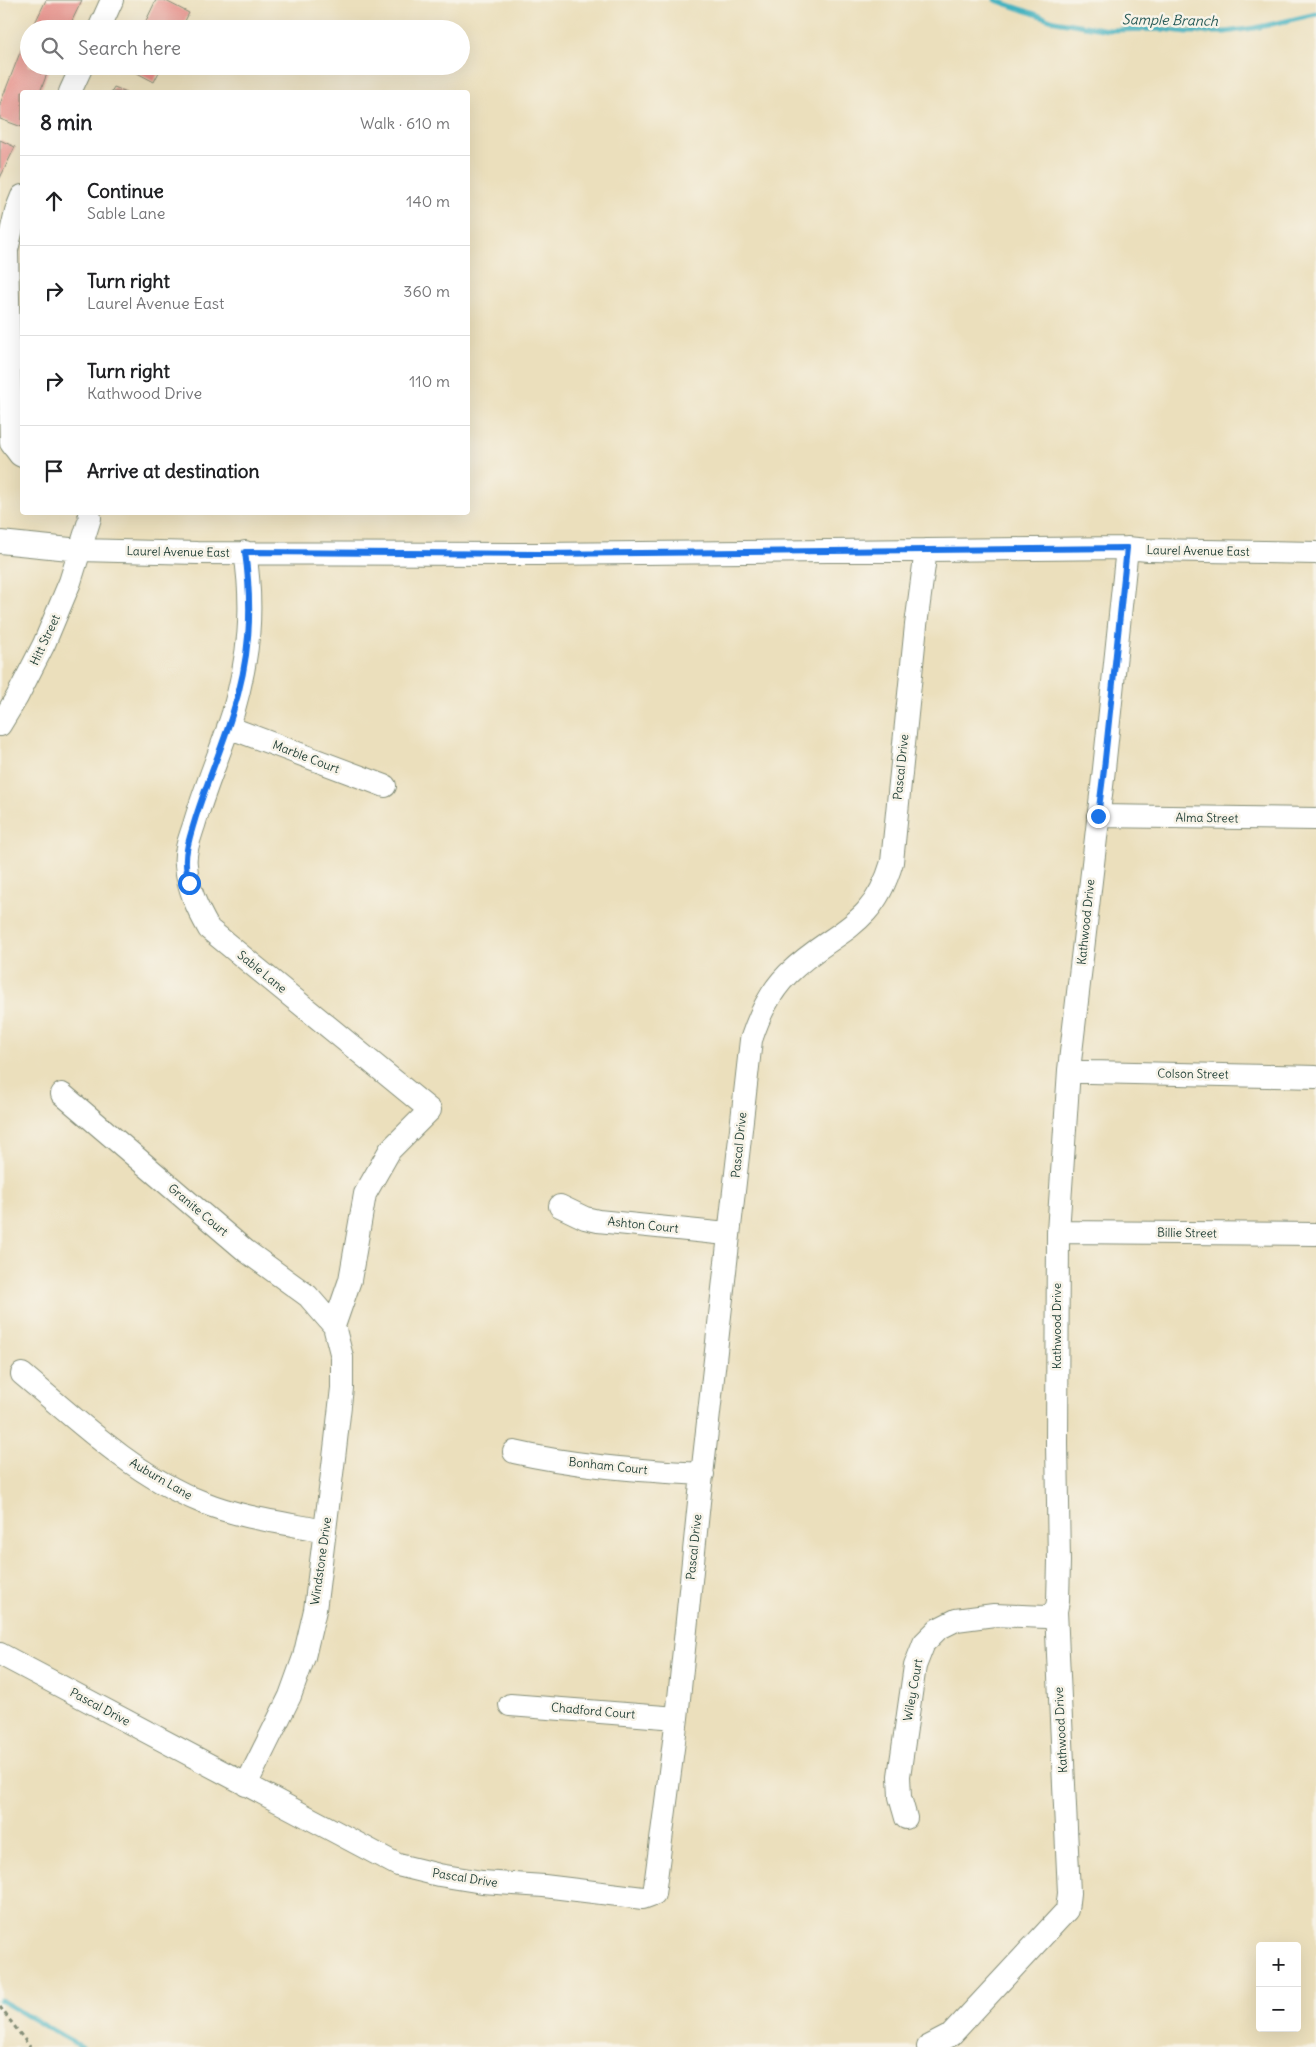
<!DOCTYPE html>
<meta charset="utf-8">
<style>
:root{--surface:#fff;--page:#f6f6f6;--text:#202124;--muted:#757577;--line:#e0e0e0}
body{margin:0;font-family:Delius,sans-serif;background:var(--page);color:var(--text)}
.controls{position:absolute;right:15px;bottom:15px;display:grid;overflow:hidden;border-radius:5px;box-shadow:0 5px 20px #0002}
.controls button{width:45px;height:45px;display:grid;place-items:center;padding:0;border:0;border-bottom:1px solid var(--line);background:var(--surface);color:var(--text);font:25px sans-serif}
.stop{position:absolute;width:15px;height:15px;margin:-11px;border:4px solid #1a73e8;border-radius:50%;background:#fff}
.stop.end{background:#1a73e8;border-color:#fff;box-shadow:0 1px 5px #0008}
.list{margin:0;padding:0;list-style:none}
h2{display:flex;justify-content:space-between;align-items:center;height:65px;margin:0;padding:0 20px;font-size:21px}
h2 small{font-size:16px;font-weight:400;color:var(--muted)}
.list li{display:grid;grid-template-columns:32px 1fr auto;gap:15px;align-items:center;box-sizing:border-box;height:90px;padding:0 20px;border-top:1px solid var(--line)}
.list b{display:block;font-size:19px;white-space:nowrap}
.list p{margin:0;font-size:16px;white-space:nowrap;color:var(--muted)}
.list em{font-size:16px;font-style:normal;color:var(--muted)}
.icon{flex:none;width:28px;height:28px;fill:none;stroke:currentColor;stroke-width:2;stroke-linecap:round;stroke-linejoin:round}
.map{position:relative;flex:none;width:1316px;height:2047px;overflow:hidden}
.search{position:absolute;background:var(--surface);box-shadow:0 5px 20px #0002;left:20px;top:20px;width:450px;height:55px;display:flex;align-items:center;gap:12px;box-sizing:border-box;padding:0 18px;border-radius:28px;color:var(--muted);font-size:19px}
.panel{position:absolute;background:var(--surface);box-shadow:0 5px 20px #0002;left:20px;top:90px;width:450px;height:425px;border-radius:5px}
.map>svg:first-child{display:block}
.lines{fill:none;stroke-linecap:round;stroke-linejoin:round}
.stream{stroke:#45b2c0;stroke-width:5}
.building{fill:#e68e88}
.minor-casing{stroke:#858e78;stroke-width:24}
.path{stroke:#858e78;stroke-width:3;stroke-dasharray:4 4;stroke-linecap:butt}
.minor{stroke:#fff;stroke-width:22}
.route{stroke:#1a73e8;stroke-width:6}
.labels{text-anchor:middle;stroke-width:5;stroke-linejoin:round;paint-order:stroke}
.street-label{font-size:12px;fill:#1f3d34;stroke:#f7f3e8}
.water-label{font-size:14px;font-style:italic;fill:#285a57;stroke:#f7f3e8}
</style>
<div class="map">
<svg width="1316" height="2047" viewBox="0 0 1316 2047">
<rect width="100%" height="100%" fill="#f7f3e8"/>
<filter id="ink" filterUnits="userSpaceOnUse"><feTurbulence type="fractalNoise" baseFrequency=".02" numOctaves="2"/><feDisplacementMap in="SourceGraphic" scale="10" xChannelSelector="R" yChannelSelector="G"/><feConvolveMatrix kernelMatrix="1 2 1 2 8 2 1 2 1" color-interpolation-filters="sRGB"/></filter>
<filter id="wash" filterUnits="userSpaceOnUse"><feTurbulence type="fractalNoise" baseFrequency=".0096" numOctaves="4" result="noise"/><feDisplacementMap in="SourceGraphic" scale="20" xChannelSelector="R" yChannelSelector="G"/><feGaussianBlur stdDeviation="1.12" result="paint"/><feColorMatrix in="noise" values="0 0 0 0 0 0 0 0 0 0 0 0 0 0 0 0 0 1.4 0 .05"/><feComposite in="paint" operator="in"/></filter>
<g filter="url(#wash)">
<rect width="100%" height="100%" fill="#ebdfbc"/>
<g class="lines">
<path class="stream" d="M995,0L1055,21L1108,30L1162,29L1187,32H1225L1255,28L1316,14
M0,2000L82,2047"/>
</g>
<g id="blocks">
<path class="building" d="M46,0H82L68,29H42L34,25Z
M156,0H164L189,13L181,29H142Z
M23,45L29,48V66H50L40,92H22V127L0,119V104Z
M124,66H162L154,82Z
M114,87L127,92H111Z
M0,140L15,147L0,178Z"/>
</g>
</g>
<g filter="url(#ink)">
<use href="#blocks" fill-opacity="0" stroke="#858e78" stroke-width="1"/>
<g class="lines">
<defs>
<path id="minor" d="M99,29L112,0
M70,92L82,66
M22,196L16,211L7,250L11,443L20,455L22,456
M0,542L80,550L197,553L538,554L1127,548L1148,550L1316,553
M245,552C254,610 249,657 233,713C221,751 205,787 194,825C190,837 184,852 186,865C188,889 197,908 209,929L430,1110L390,1150L365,1194L350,1280L334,1326
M0,725L17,697L44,644L70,582L90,518L89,512
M228,727L385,786
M1098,816L1316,819
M1069,1070L1090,1072L1316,1077
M62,1094L246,1251L308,1296L334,1326L342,1357V1388L334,1458L315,1610L304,1657L290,1696L246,1785
M560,1206L585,1218L598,1221L717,1233H729
M1058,1232L1316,1234
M22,1374C78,1421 134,1475 202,1502C241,1518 284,1523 325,1531
M514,1452C575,1466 640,1471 703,1474
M0,1654L398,1865L439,1875L482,1882L544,1886L643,1898L654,1894L677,1718L699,1502L751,1040C759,1016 769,993 788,974C832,930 872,931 892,862L916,625L926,550
M510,1705L677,1718
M906,1818L900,1797L899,1776L915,1666L924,1643L938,1629L956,1620L994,1615L1046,1617L1056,1611
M928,2047L951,2035L1067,1910L1069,1893L1056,1611L1058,1601L1059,1561L1057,1444L1058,1232L1069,1070L1104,769L1127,548"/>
</defs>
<use href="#minor" class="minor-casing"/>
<path class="path" d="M0,2007L30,2047"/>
<use href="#minor" class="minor"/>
</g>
</g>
<g class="lines" filter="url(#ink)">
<path class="route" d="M189,883C188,877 186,870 186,864C185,851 190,836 194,823C205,786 221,751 232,715C250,659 253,610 245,552L538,554L1127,548L1104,769L1098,816"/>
</g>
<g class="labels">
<g class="street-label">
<text transform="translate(1198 551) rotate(1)" y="4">Laurel Avenue East</text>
<text transform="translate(178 552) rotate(1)" y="4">Laurel Avenue East</text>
<text transform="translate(45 640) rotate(-65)" y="4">Hitt Street</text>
<text transform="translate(306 757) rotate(21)" y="4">Marble Court</text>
<text transform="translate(901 767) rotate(-84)" y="4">Pascal Drive</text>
<text transform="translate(1207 818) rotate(1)" y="4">Alma Street</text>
<text transform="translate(1086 922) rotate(-84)" y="4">Kathwood Drive</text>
<text transform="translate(262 972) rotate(39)" y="4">Sable Lane</text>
<text transform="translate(1193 1074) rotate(1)" y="4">Colson Street</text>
<text transform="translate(739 1145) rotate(-84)" y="4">Pascal Drive</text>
<text transform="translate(198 1210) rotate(40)" y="4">Granite Court</text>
<text transform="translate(643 1225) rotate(6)" y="4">Ashton Court</text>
<text transform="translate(1187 1233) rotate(1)" y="4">Billie Street</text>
<text transform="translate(1057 1326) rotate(-90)" y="4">Kathwood Drive</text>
<text transform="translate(608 1466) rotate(6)" y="4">Bonham Court</text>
<text transform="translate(161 1479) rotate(30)" y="4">Auburn Lane</text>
<text transform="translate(694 1547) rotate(-84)" y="4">Pascal Drive</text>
<text transform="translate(321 1561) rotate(-82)" y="4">Windstone Drive</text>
<text transform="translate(913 1690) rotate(-80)" y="4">Wiley Court</text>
<text transform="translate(100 1707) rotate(28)" y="4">Pascal Drive</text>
<text transform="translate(593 1711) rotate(5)" y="4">Chadford Court</text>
<text transform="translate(1061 1730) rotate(-93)" y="4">Kathwood Drive</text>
<text transform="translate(465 1878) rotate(9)" y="4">Pascal Drive</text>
</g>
<g class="water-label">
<text transform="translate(1170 20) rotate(1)" y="5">Sample Branch</text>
</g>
</g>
</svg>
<div class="controls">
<button>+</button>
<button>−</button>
</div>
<div class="stop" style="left:189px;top:883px"></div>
<div class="stop end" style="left:1098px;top:816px"></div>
<div class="search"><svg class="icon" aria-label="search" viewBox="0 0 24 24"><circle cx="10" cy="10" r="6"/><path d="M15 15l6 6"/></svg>Search here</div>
<section class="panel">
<h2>8 min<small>Walk · 610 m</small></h2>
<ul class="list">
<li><svg class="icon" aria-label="ahead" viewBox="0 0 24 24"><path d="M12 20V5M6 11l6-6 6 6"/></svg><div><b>Continue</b><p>Sable Lane</p></div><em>140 m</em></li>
<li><svg class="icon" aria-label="right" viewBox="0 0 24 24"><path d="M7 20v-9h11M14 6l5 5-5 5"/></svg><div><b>Turn right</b><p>Laurel Avenue East</p></div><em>360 m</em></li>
<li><svg class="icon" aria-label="right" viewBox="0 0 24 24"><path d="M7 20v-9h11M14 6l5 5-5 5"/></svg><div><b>Turn right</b><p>Kathwood Drive</p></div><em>110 m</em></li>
<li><svg class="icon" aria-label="arrive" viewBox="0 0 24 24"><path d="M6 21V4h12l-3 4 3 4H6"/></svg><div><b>Arrive at destination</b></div></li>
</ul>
</section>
</div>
